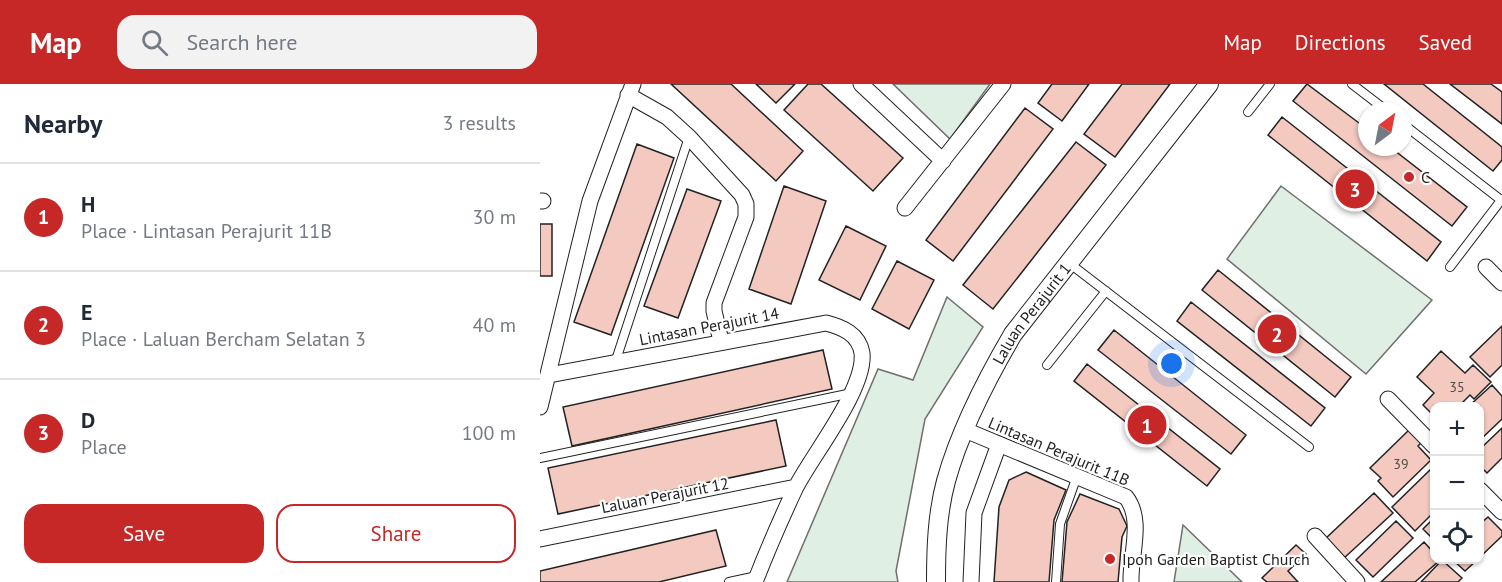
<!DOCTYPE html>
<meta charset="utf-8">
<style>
:root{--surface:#fff;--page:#f2f2f3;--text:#1f2937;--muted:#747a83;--line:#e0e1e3;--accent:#c62828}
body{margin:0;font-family:"PT Sans",sans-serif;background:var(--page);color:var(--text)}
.controls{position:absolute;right:18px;bottom:18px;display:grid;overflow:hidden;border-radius:12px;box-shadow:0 2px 4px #0004}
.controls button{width:54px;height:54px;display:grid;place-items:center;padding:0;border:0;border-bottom:2px solid var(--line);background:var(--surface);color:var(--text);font:30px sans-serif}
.compass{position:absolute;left:818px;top:18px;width:54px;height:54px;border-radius:50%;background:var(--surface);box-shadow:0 2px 4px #0004;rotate:32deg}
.you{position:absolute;left:632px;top:280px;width:21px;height:21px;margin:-15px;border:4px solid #fff;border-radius:50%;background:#1a73e8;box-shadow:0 0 0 9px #1a73e833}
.badge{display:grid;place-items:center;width:39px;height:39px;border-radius:50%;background:var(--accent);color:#fff;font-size:20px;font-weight:700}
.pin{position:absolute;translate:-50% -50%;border:3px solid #fff;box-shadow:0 2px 6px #0006}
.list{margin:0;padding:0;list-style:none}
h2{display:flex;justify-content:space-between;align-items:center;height:78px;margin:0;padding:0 24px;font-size:26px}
h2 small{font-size:20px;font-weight:400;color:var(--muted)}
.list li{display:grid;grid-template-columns:39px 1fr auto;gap:18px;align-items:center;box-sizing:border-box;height:108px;padding:0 24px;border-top:2px solid var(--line)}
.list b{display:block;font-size:22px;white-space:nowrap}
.list p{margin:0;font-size:20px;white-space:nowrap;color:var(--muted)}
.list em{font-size:20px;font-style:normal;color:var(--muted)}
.actions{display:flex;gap:12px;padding:18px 24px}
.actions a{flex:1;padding:14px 0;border:2px solid var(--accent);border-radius:18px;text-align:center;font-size:21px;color:var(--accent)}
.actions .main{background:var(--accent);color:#fff}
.icon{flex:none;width:33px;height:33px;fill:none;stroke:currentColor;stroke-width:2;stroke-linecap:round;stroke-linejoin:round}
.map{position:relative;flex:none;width:962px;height:498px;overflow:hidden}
header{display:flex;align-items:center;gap:36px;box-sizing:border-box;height:84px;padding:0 30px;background:var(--accent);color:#fff}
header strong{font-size:28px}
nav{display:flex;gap:33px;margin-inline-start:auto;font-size:21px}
.search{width:420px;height:54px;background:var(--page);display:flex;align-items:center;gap:15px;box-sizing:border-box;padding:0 21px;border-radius:18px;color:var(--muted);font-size:22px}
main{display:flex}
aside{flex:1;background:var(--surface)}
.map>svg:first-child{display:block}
.green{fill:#e0efe3;stroke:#6f6f6f;stroke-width:1.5}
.building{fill:#f3c9c0;stroke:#222;stroke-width:1.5}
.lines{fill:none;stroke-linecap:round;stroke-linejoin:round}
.service-casing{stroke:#222;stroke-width:10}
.minor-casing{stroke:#222;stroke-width:17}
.tertiary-casing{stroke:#222;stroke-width:20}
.service{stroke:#fff;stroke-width:8}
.minor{stroke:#fff;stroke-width:15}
.tertiary{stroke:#fff;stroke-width:18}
.poi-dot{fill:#c62828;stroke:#fff;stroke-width:2}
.labels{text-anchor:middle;stroke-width:4.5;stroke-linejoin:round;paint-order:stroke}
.number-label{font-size:14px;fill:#564c4a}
.poi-label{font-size:16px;fill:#222;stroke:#fff;text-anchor:start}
.street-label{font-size:16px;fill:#222;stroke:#fff}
</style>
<header>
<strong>Map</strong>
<div class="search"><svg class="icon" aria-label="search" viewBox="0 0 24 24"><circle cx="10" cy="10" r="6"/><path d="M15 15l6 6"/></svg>Search here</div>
<nav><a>Map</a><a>Directions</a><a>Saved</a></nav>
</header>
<main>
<aside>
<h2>Nearby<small>3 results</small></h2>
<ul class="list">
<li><span class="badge">1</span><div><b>H</b><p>Place · Lintasan Perajurit 11B</p></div><em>30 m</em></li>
<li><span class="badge">2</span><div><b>E</b><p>Place · Laluan Bercham Selatan 3</p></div><em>40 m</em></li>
<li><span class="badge">3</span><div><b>D</b><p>Place</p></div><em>100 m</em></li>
</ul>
<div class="actions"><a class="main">Save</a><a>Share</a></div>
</aside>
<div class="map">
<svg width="962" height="498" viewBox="0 0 962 498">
<rect width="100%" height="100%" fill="#fff"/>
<path class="green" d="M353,0H450L410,55Z
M741,102L892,216L826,290L687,175Z
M407,213L443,243L385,335L356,487L358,498H247L338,285L373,296Z
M643,441L702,498H634Z"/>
<path class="building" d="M131,0H191L263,67L236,97Z
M216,0H255L236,19Z
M268,0H281L363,74L333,107L244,26Z
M512,0H549L522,37L498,19Z
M582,0H630L575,73L544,50Z
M767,0L827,45V63H850L927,123L912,142L753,17Z
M844,0H883L962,63V76L953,87Z
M910,0H951L962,8V40Z
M485,24L513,45L413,177L386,156Z
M742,33L901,158L887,177L728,51Z
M536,58L566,81L453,225L423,201Z
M97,60L134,74L71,251L34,238Z
M244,102L286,117L251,220L209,205Z
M147,105L181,117L138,234L104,222Z
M0,140H12V192H0Z
M306,142L346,162L320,216L279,196Z
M357,177L394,196L369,245L332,225Z
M678,186L811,293L795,313L662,206Z
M651,218L785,324L771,342L637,237Z
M962,242V281L950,293L930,273Z
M574,246L706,351L691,370L558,266Z
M283,266L292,305L32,362L23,323Z
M901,267L925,289L933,281L951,298L934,315L930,311L919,322H894V332L883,321L894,309L877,293Z
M547,280L680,385L667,402L534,297Z
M952,301L962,312V335L940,356V322H929Z
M236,336L246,382L18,430L8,384Z
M871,344L883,357L878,362L891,376L853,413L838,397L841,394L830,384Z
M962,344V374L947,389L940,382V365Z
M894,382V428L875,447L852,423Z
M486,388L526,406L514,436L509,498H454L459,423L469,396Z
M834,409L853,429L803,475L785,455Z
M540,410L579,425L587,442L582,453L578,498H522L527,438Z
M948,433L962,447V452L940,473V440Z
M894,434V456L883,445Z
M856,437L873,454L833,493L816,476Z
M176,446L186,482L119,498H0V487Z
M884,458L894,469V476H900L875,498H841Z
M756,461L766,470L748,487L758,498H727L722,494Z
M902,476L922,494L918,498H881Z
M913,476H937L925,487Z"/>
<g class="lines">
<defs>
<path id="service" d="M812,0L847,27
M708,28L730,0
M863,40L961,116
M529,179L769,363
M910,183L962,115
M75,279L149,53
M507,281L566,207
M0,374L312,309
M189,498L217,492
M516,498L520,440L537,392"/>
<path id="minor" d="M321,0L403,77
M88,11L127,33L149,53L202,111L206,120V133L174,219V227L181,257
M0,117H3
M365,124L463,0
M946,183L962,199
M9,291L286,239C302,243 319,250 322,269C326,305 272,371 255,405C241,435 227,467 215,498
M848,315L894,362
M0,323L50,117L93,0
M425,346L586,413C604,436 590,471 591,498
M940,406L962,428
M775,452L817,498
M0,455L256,403
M431,498L434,429L459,360"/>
<g id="tertiary">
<path id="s1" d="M396,498C396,465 397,430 406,397C420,346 446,296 473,250L669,0"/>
</g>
</defs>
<use href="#service" class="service-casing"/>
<use href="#minor" class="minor-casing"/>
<use href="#tertiary" class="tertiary-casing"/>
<use href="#service" class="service"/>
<use href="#minor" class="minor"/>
<use href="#tertiary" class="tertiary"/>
</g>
<g class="poi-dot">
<circle cx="869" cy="93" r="6"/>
<circle cx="570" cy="475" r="6"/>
</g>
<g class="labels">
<g class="number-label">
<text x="917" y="308">35</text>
<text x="861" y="385">39</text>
</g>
<g class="poi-label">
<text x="881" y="99">C</text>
<text x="582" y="481">Ipoh Garden Baptist Church</text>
</g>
<g class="street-label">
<text dy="6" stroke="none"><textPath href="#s1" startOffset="291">Laluan Perajurit 1</textPath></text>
<text transform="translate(169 242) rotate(-11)" y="6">Lintasan Perajurit 14</text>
<text transform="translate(519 367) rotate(23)" y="6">Lintasan Perajurit 11B</text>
<text transform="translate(125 411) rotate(-11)" y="6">Laluan Perajurit 12</text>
</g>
</g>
</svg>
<div class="controls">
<button>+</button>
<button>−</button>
<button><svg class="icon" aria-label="locate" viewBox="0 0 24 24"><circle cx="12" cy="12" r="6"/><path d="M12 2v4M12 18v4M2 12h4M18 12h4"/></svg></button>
</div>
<svg class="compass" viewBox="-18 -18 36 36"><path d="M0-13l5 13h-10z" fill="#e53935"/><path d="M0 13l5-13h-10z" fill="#747a83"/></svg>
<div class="you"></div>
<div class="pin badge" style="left:607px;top:341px">1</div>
<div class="pin badge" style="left:737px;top:250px">2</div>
<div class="pin badge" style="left:815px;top:105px">3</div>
</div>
</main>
